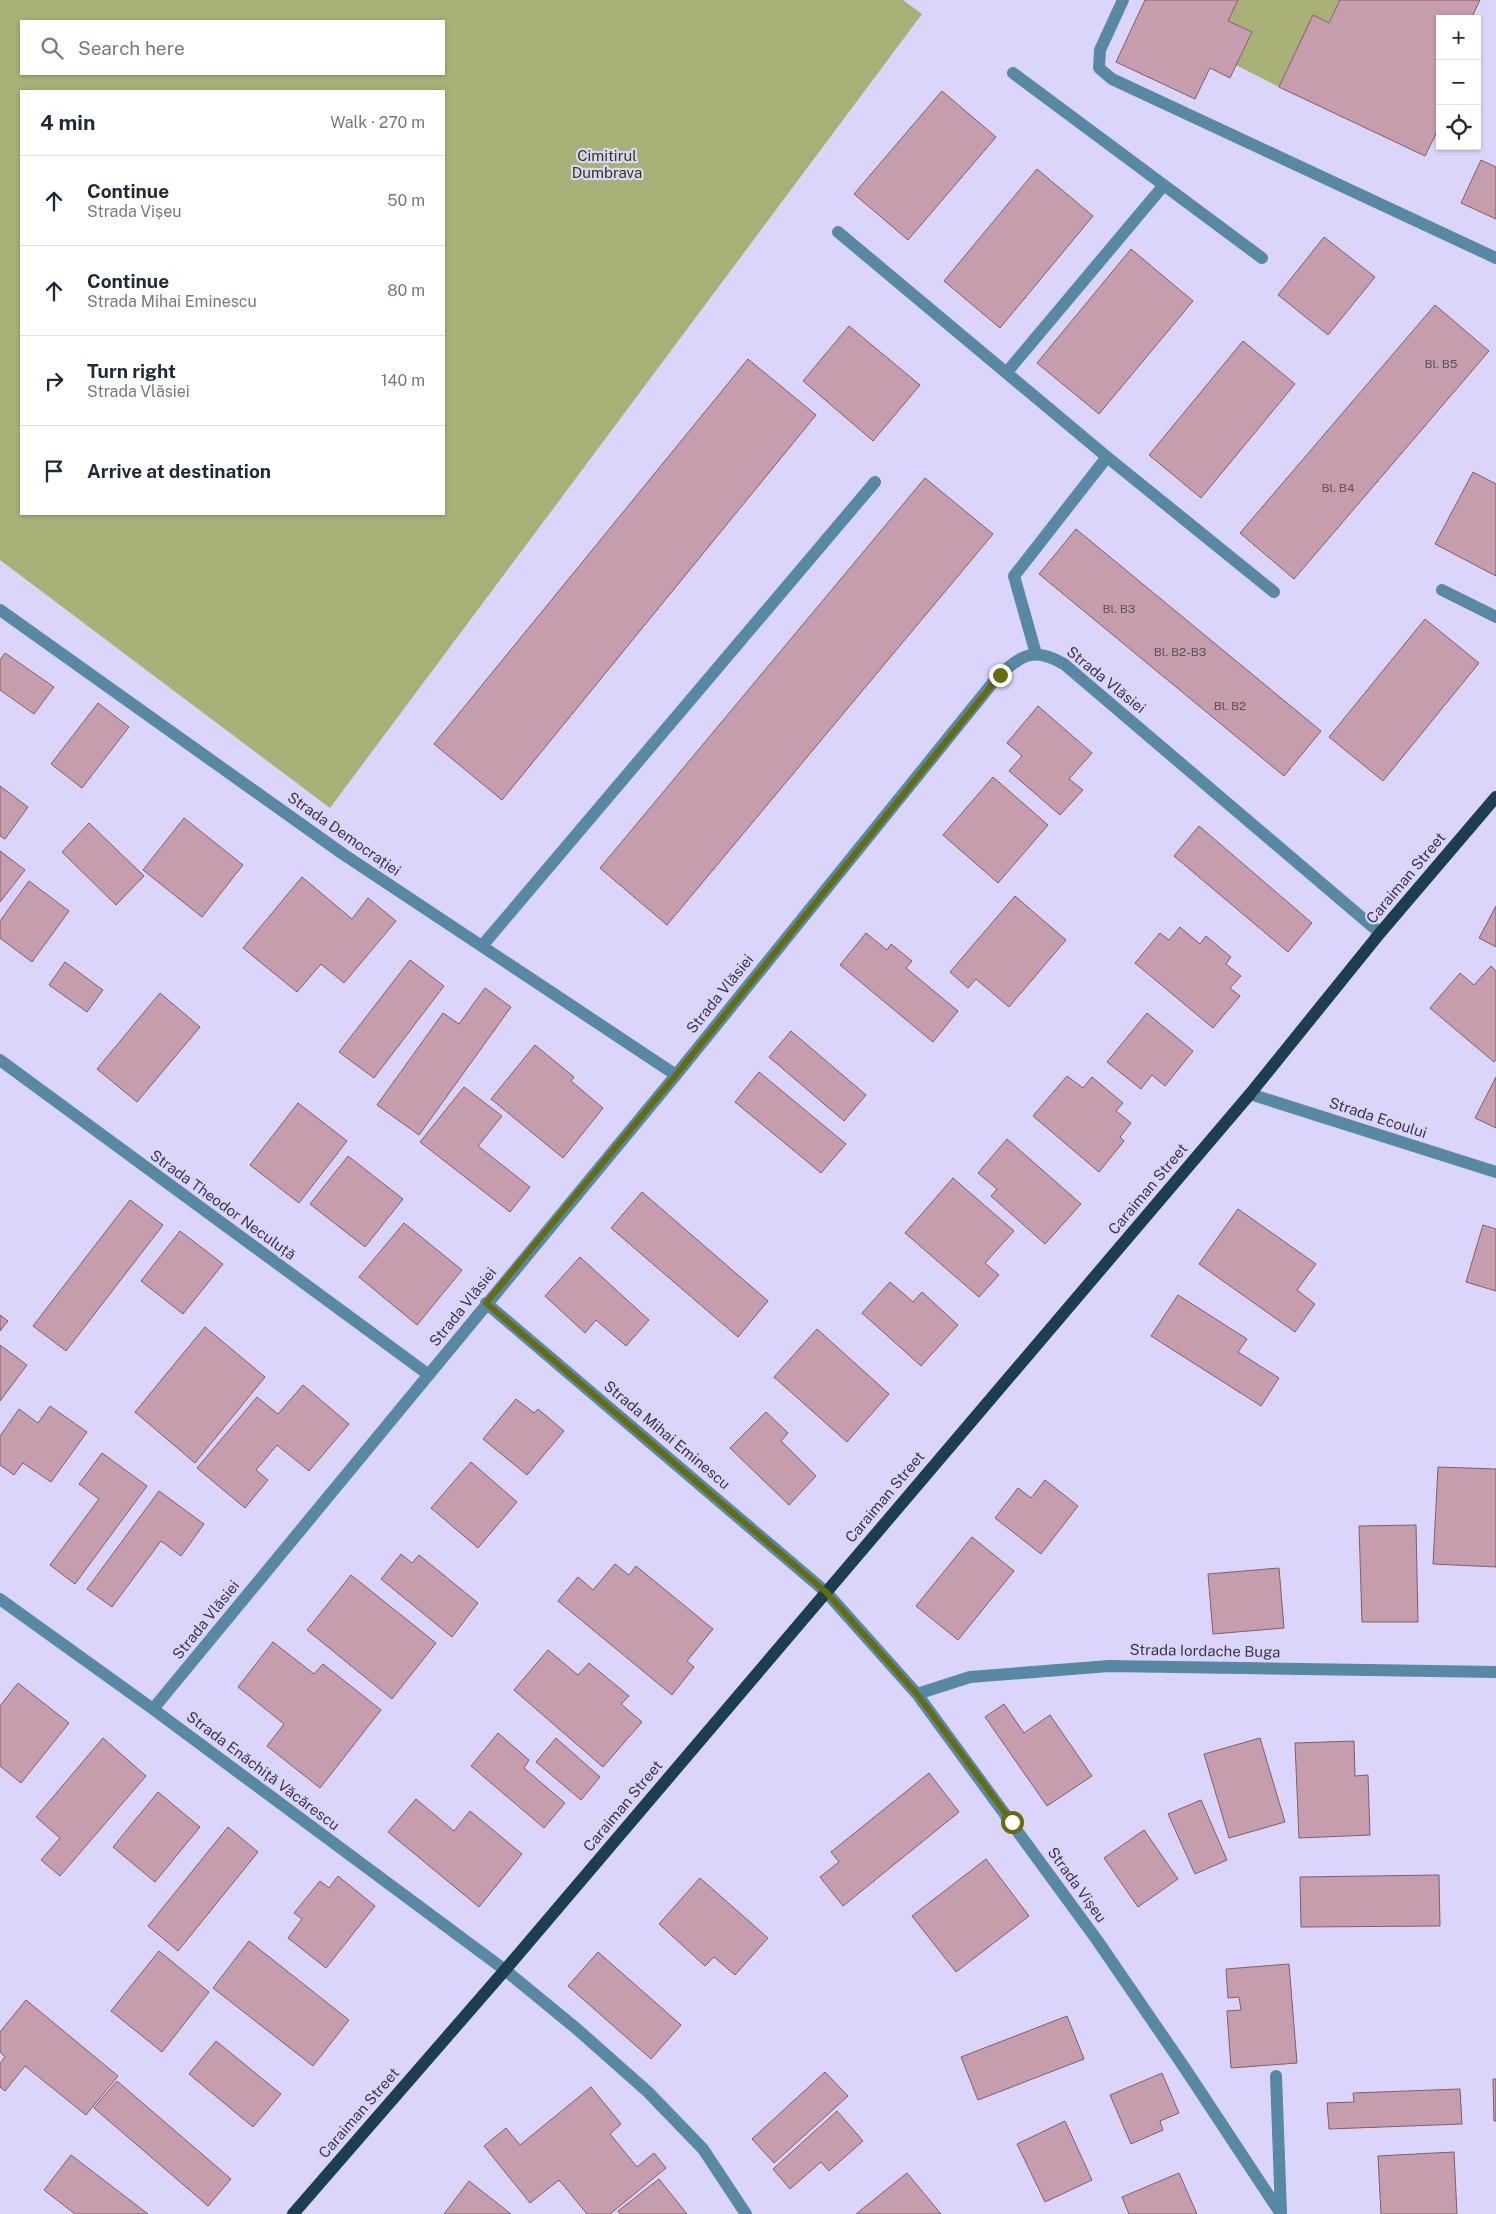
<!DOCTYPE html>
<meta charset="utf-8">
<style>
:root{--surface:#fff;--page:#f6f6f7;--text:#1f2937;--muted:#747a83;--line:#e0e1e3}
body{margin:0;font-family:"Public Sans",sans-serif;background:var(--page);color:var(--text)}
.controls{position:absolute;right:15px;top:15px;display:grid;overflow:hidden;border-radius:0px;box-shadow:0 1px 4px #0004}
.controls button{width:45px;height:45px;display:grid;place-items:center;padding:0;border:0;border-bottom:1px solid var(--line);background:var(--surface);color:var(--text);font:25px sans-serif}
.stop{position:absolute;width:15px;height:15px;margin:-11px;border:4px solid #656c12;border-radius:50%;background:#fff}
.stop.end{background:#656c12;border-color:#fff;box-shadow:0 1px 5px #0008}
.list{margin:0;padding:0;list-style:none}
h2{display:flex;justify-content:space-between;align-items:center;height:65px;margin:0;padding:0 20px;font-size:21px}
h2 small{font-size:16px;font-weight:400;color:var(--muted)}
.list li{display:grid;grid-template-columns:32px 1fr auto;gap:15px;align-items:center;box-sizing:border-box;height:90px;padding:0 20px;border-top:1px solid var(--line)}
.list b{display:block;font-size:19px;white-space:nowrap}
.list p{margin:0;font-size:16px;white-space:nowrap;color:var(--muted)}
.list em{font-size:16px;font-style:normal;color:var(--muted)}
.icon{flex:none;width:28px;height:28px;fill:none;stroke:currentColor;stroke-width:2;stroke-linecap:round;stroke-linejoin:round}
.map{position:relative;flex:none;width:1496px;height:2214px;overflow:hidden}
.search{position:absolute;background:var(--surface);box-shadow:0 1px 4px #0004;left:20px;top:20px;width:425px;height:55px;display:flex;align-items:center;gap:12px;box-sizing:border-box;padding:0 18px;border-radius:0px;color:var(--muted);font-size:19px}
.panel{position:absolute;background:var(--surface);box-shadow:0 1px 4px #0004;left:20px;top:90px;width:425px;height:425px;border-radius:0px}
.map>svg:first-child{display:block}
.green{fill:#a8b078;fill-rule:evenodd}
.building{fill:#c69dac;stroke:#825d6b}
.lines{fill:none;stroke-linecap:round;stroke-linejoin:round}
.minor{stroke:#5888a3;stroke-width:12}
.major{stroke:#1c3e50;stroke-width:12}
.route{stroke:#656c12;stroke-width:6}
.labels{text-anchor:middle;stroke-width:4.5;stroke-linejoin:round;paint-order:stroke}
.number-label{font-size:12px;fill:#5d5060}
.park-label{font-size:15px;fill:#353a05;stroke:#dcd5fb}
.street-label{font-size:15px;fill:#3a3746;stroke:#dcd5fb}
</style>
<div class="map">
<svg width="1496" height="2214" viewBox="0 0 1496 2214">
<rect width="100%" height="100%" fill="#dcd5fb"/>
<path class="green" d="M0,0H903L922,14L330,808L0,560ZM21,21H444V74H21ZM21,91H444V514H21Z
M1238,0H1340L1329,23L1313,15L1279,87L1236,65L1252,32L1228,21Z"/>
<path class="building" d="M1145,0H1238L1228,21L1252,32L1230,78L1210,68L1195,99L1116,62Z
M1340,0H1480L1471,19H1440V126L1425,156L1279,87L1313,15L1329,23Z
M942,91L996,137L908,240L854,194Z
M1481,160L1496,167V219L1461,203Z
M1037,169L1093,216L1000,328L944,281Z
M1324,237L1375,277L1328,335L1278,295Z
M1131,249L1193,301L1099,414L1037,363Z
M1435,305L1489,351L1294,579L1240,533Z
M849,326L920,385L873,441L803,381Z
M1243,341L1295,384L1201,498L1149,455Z
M748,359L816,415L502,800L434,744Z
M1473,472L1496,484V576L1435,544Z
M925,478L993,534L667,925L600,868Z
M1076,529L1321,731L1284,776L1039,574Z
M1425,619L1479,663L1383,781L1329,737Z
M5,653L54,687L34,714L0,690V660Z
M98,703L129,727L82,788L51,764Z
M1038,706L1092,753L1069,779L1083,790L1060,815L1009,771L1022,756L1007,743Z
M993,777L1048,825L998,883L943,835Z
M0,786L28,807L5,839L0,836Z
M184,818L243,865L202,917L143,870Z
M89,823L144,876L116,905L62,852Z
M1199,826L1312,923L1288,952L1174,856Z
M0,851L25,870L0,902Z
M302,877L352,919L368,898L396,921L344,983L321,964L297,992L243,948Z
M29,881L69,911L32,962L0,938V921Z
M1015,896L1066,940L1009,1007L976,979L968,988L950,972Z
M1496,906V947L1479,938Z
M1180,927L1200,944L1206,936L1231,957L1226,964L1241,976L1230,988L1240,996L1213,1028L1135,963L1160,933L1169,940Z
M866,933L887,950L891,944L912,961L906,968L958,1011L933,1042L840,965Z
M410,960L444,986L374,1078L339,1052Z
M65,962L103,990L87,1012L49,985Z
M1491,966L1496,971V1060L1494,1062L1430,1008L1460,973L1474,985Z
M485,988L511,1007L419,1135L377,1105L443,1013L459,1024Z
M160,993L200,1027L137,1102L97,1069Z
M1147,1013L1193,1051L1165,1086L1152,1075L1141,1089L1107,1062Z
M791,1031L866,1095L844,1121L769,1057Z
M535,1045L574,1077L571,1081L603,1108L563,1158L491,1099Z
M759,1072L846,1144L821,1173L735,1102Z
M1067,1076L1083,1088L1092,1077L1123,1103L1116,1111L1131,1123L1120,1137L1124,1141L1099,1172L1033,1116Z
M1496,1077V1128L1475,1118Z
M464,1087L502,1116L478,1146L530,1187L510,1212L420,1142Z
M298,1103L347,1141L299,1203L250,1165Z
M1007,1139L1081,1204L1045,1244L991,1196L997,1189L978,1173Z
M348,1156L403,1199L365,1247L310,1204Z
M953,1178L1014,1231L985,1263L999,1275L979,1297L905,1233Z
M642,1192L768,1301L738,1337L611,1228Z
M130,1200L163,1225L66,1351L33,1326Z
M1238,1209L1316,1264L1297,1290L1315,1304L1295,1332L1199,1264Z
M404,1223L462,1270L417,1325L359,1277Z
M1483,1225L1496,1229V1291L1466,1282Z
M180,1231L223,1264L183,1314L141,1281Z
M580,1257L649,1320L626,1346L596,1320L585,1333L545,1296Z
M890,1282L913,1302L922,1292L958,1325L921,1366L862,1313Z
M1178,1295L1247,1339L1238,1352L1279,1378L1261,1406L1151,1336Z
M0,1315L8,1321L0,1331Z
M205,1327L265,1377L195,1463L135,1412Z
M817,1329L889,1394L847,1442L774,1377Z
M0,1345L27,1365L0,1401Z
M303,1385L349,1424L309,1471L277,1445L256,1470L268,1480L245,1508L197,1468L257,1397L278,1414Z
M516,1399L534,1413L538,1409L564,1431L527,1475L483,1439Z
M50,1406L87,1432L51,1482L23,1463L14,1475L0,1465V1436L19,1409L38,1423Z
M766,1412L788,1433L781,1441L816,1476L789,1505L730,1448Z
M102,1453L147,1486L75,1584L50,1565L99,1499L79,1484Z
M471,1462L517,1502L478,1548L431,1508Z
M1438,1467L1496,1469V1567L1433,1564Z
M1045,1480L1078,1506L1041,1554L995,1518L1018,1488L1031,1498Z
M159,1491L204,1524L181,1556L161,1541L112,1607L87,1589Z
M1416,1525L1418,1622H1362L1359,1526Z
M972,1537L1014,1571L958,1640L916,1606Z
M401,1554L412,1563L419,1555L478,1603L452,1637L381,1579Z
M615,1564L629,1575L636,1566L713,1629L687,1661L694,1667L672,1695L558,1601L578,1577L593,1590Z
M1279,1568L1284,1628L1213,1634L1208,1574Z
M351,1575L436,1643L392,1699L307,1630Z
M273,1642L314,1674L323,1664L381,1710L320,1788L267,1746L284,1724L238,1687Z
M548,1650L578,1675L589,1663L629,1696L621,1704L642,1722L603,1767L514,1690Z
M18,1683L69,1723L21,1783L0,1766V1706Z
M1004,1704L1024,1733L1050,1715L1092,1776L1047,1806L985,1717Z
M498,1733L529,1760L524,1768L565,1803L544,1828L471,1766Z
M103,1738L146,1776L60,1876L41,1860L60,1838L36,1817Z
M556,1738L600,1777L581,1800L536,1762Z
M1260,1738L1285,1822L1229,1838L1204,1754Z
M1354,1741L1355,1776L1368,1775L1370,1835L1299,1838L1295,1743Z
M929,1773L959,1812L843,1906L820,1877L839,1862L831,1852Z
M158,1792L200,1827L155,1882L113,1847Z
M416,1799L454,1831L470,1811L522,1854L479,1907L388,1832Z
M1201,1800L1227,1860L1195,1874L1168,1814Z
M228,1827L258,1852L178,1951L148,1926Z
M1144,1830L1178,1879L1138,1907L1104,1858Z
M986,1859L1029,1916L956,1972L912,1916Z
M1439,1875L1440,1926L1301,1927L1300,1877Z
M338,1876L375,1906L326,1968L288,1938L302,1919L294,1913L320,1881L329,1888Z
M700,1878L768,1938L735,1975L714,1957L705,1966L659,1924Z
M249,1941L349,2020L313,2066L213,1988Z
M159,1951L209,1992L162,2052L111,2011Z
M598,1952L681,2025L651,2059L568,1986Z
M1289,1964L1297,2063L1231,2068L1227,2011L1241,2010L1239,1997L1228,1998L1226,1969Z
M26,2000L118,2076L86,2115L25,2066L5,2091L0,2087V2063L5,2057L0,2052V2032Z
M1067,2016L1084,2059L978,2100L961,2057Z
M216,2041L281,2094L253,2127L189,2074Z
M825,2072L848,2096L774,2163L752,2139Z
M1162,2073L1179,2113L1160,2121L1163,2130L1131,2144L1110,2095Z
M1493,2079H1496V2121H1494Z
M117,2081L231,2179L208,2206L94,2108Z
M591,2087L621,2124L610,2134L637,2167L654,2153L666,2168L610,2214H587L559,2180L530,2203L484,2146L506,2128L520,2145Z
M1460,2089L1462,2124L1329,2129L1327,2103L1354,2102L1353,2093Z
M837,2111L863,2141L829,2171L821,2162L790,2189L773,2169Z
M1065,2121L1092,2180L1045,2202L1017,2144Z
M1454,2152L1457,2214H1381L1378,2156Z
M71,2155L148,2214H75L44,2190Z
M907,2173L941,2214H856Z
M1179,2173L1197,2214H1129L1122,2197Z
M659,2179L687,2214H620L618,2211Z
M469,2181L511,2214H444Z"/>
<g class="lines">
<path class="minor" d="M1123,0L1100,50L1099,68L1112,79L1496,258
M1013,73L1262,258
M838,232L1107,457L1274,592
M1007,372L1164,185
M1442,590L1496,617
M0,610L343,854L676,1075
M1036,654L1014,576L1107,457
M482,946L875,482
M0,1060L429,1375
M1250,1094L1496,1172
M486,1303L826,1592L917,1694L1097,1940L1184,2067L1281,2214
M0,1599L153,1709L505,1970L578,2030L648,2092L703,2149L746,2214
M917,1694L970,1677L1109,1666L1496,1672
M153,1709L676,1075L999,675C1024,654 1034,647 1064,664L1380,933
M1276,2076L1281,2213"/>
<path class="major" d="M293,2214L505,1970L1250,1094L1380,933L1496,797"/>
</g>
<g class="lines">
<path class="route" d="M1000,675L676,1075L486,1303L826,1592L917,1694L1012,1822"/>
</g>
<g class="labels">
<g class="number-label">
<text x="1441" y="368">Bl. B5</text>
<text x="1338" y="492">Bl. B4</text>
<text x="1119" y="613">Bl. B3</text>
<text x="1180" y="656">Bl. B2-B3</text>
<text x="1230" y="710">Bl. B2</text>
</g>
<g class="park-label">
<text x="607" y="161">Cimitirul<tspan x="607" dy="17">Dumbrava</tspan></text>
</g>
<g class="street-label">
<text transform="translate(1106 680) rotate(39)" y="5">Strada Vlăsiei</text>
<text transform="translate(344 834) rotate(35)" y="5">Strada Democrației</text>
<text transform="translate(1406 878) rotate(-50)" y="5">Caraiman Street</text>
<text transform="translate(720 994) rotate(-51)" y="5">Strada Vlăsiei</text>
<text transform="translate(1378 1118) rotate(18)" y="5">Strada Ecoului</text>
<text transform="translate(1148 1189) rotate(-50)" y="5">Caraiman Street</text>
<text transform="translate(223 1205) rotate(36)" y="5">Strada Theodor Neculuță</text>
<text transform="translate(463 1307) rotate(-51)" y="5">Strada Vlăsiei</text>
<text transform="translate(667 1435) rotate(40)" y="5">Strada Mihai Eminescu</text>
<text transform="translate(885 1497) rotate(-50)" y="5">Caraiman Street</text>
<text transform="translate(206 1620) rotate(-51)" y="5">Strada Vlăsiei</text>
<text transform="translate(1205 1651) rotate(1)" y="5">Strada Iordache Buga</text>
<text transform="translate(263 1771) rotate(37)" y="5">Strada Enăchiță Văcărescu</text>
<text transform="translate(623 1806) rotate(-50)" y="5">Caraiman Street</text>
<text transform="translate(1077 1885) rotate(54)" y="5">Strada Vișeu</text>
<text transform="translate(359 2113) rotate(-49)" y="5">Caraiman Street</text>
</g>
</g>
</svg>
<div class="controls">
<button>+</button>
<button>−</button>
<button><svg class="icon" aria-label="locate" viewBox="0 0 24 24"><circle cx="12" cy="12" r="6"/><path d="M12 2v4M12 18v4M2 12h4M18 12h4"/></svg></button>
</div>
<div class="stop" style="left:1012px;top:1822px"></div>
<div class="stop end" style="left:1000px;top:675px"></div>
<div class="search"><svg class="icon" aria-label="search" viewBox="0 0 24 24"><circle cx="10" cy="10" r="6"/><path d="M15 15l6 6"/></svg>Search here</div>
<section class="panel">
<h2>4 min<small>Walk · 270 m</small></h2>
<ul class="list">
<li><svg class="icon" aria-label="ahead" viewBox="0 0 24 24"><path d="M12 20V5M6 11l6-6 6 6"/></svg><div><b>Continue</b><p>Strada Vișeu</p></div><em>50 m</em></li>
<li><svg class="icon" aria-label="ahead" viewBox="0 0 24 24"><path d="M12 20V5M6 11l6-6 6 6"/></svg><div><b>Continue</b><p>Strada Mihai Eminescu</p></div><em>80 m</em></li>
<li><svg class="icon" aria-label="right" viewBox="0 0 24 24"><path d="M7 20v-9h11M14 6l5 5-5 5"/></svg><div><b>Turn right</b><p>Strada Vlăsiei</p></div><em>140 m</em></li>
<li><svg class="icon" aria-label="arrive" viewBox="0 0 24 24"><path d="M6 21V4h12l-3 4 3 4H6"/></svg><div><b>Arrive at destination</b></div></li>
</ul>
</section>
</div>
